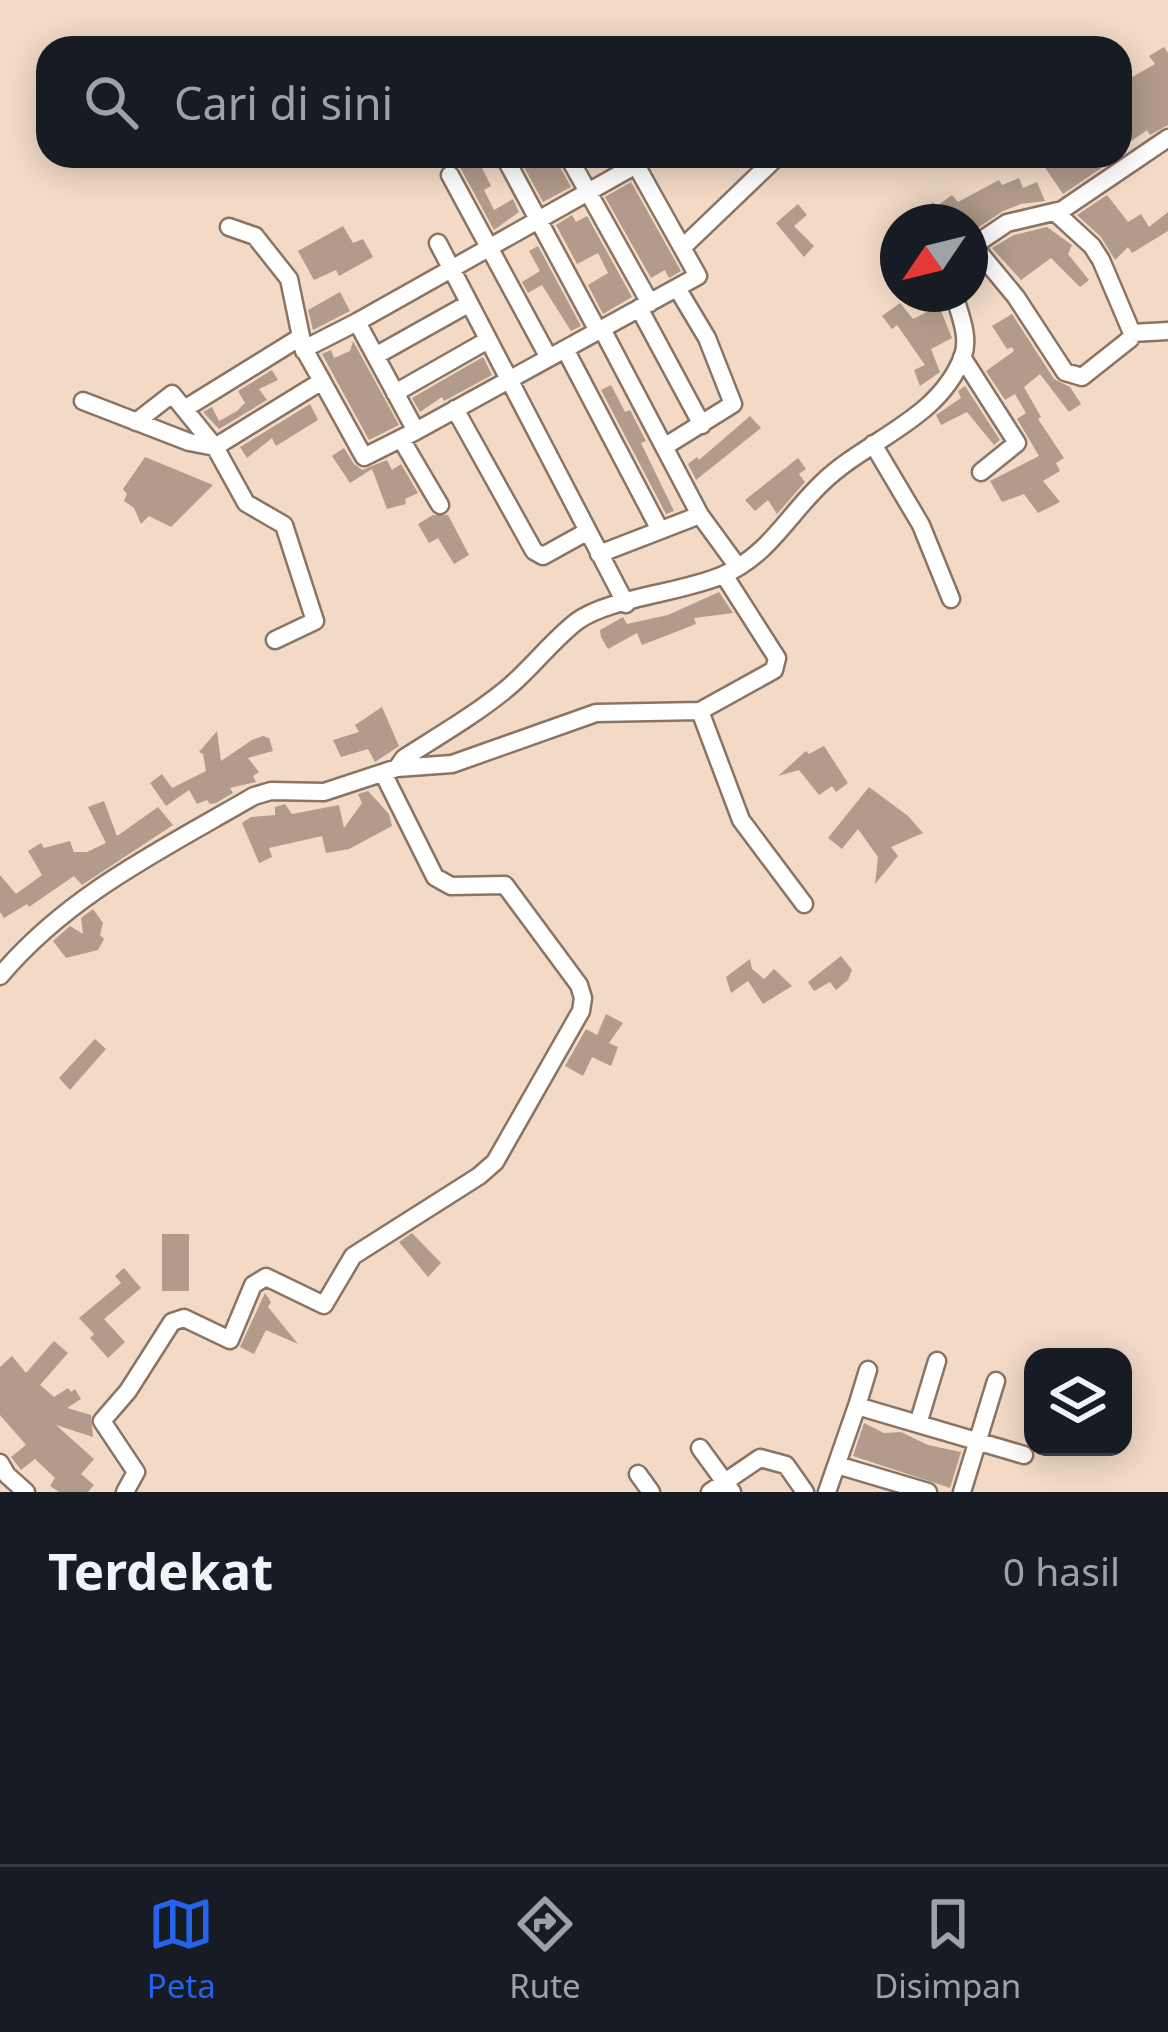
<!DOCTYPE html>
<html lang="id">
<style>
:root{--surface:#171b24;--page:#242831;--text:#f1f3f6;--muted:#9ea1a6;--line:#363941;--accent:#2563eb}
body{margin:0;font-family:"Noto Sans",sans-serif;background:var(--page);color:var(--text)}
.controls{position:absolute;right:36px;bottom:36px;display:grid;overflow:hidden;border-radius:24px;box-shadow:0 6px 30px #0003}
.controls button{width:108px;height:108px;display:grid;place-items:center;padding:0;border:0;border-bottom:3px solid var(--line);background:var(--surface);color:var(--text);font:60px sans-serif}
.compass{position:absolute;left:880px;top:204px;width:108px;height:108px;border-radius:50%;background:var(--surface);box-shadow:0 6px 30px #0003;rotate:235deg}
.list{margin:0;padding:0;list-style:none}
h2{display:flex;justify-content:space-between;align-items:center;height:156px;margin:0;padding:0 48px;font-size:51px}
h2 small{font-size:39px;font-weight:400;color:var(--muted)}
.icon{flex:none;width:66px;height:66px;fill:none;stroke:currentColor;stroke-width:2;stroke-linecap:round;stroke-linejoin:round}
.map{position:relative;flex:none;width:1168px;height:1492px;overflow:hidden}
.search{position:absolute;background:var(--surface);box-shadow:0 6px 30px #0003;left:36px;right:36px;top:36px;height:132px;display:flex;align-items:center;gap:30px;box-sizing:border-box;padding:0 42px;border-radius:36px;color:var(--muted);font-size:45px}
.sheet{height:372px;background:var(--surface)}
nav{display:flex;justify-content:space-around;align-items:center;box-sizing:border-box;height:168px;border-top:3px solid var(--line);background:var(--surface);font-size:33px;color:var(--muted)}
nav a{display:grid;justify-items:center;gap:6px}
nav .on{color:var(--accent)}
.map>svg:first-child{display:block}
.building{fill:#b29b8a}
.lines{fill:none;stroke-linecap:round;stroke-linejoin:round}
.minor-casing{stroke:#8a7463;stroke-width:21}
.minor{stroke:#fff;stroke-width:16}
</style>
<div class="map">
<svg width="1168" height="1492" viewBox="0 0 1168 1492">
<rect width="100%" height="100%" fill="#f2dac7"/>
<path class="building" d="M1164,47L1168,53V125L1150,135L1147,130L1120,149V84L1155,64L1149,56Z
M450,156H476L491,186L484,190L494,210L513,199L519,212L494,230L461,169Z
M518,156H540L546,166L556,160L571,187L543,202Z
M1037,156H1112L1106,165L1063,194Z
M1019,178L1023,188L1037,182L1045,201L1021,204L1003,211L970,233V222H908L933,202L937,206L952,195L958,202L999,180L1002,185Z
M631,182L681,271L669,278L665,270L651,278L605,197Z
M1107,195L1128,222L1141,214L1149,227L1168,212V231L1132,253L1128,247L1115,260L1101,237L1077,215Z
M798,204L807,215L794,226L814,246L804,257L776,223Z
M572,215L576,222L587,216L632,297L603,314L588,285L608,273L598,253L577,264L556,225Z
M343,226L353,243L363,239L373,257L339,276L336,270L314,280L298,251Z
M1047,227L1072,245L1068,254L1089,280L1080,287L1051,258L1021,280L992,248L1014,235Z
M538,246L581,326L571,331L542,285L528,293L522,282L540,271L529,251Z
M340,292L350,311L313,330L308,310Z
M900,303L913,319L939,306L952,338L931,349L940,372L920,386L914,370L925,365L897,325L892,329L882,316Z
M1012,314L1054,379L1070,387L1081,404L1069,412L1040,374L1024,387L1041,417L1038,419L1064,458L1056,463L1060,471L1043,481L1060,502L1038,513L1024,494L1002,502L990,481L1039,456L1017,419L1026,413L1015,394L1005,400L986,371L1014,351L1012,347L1007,349L992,326Z
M353,341L399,425L369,440L322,354L331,350L334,358L350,351Z
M483,357L492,375L444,401L442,397L420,412L412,398Z
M272,370L278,380L259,389L267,400L219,429L203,412L212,407L219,421L237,411L245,403L238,391Z
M611,385L625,412L630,410L646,441L641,443L674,511L666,514L601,390Z
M965,386L1000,440L994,445L967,412L941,425L936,415L961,398L958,391Z
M310,404L318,420L276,446L272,438L247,458L240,447Z
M750,416L761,428L696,480L688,464L697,457L699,460Z
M344,448L354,464L362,470L387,460L392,470L401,464L418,493L405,499L406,504L387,509L372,469L350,483L332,456Z
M145,457L213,485L171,527L149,516L141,524L134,508L124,501L127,494L123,489Z
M798,458L806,469L799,474L805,482L777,514L768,500L755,511L745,500Z
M433,515H448L469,555L454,564L438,538L429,543L418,524Z
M719,592L733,613L694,618L696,624L642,645L637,633L608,649L601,637L600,630L623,617L627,624L668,615Z
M382,707L399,746L375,762L368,749L341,757L333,740L359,732L355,725Z
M217,731L221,761L252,740L263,736L269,738L273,751L248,758L259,772L253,776L256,782L230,788L233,793L216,803L210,804L207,800L197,804L189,790L166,806L150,783L162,774L172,788L206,771L203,754L199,752Z
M824,746L848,783L836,792L832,786L819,795L799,770L778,776L806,751L809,754Z
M869,787L908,816L923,833L891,847L898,856L875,884L878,857L858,829L842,849L828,838Z
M368,791L389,814L392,826L349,849L326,853L322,836L269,848L272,857L259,863L242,823L251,817L275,815V807L285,804L292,814L339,805L344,828L362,803L358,794Z
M104,801L117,836L158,807L173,825L82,885L74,876L29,907L27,904L4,918L0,912V875L16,894L42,875L28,851L41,843L44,848L70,841L74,852H87L106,843L88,807Z
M93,909L103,923L100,935L104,939L98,950L66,958L53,941L70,926L83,934L81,918Z
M841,956L852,970L848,980L836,990L830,982L814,991L808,982Z
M750,959L752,969L764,979L774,969L792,986L763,1004L748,981L731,993L726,977Z
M606,1014L623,1023L609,1043L618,1047L611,1066L592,1057L583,1076L565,1066L586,1029L597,1035Z
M95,1039L106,1049L70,1090L59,1078Z
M412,1233L441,1263L428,1277L399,1242Z
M162,1234H189V1291H162Z
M124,1268L141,1288L104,1319L125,1342L108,1358L90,1338L94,1334L79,1318L121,1283L115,1276Z
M265,1293L271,1302L268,1307L298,1344L266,1330L254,1354L240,1347Z
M54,1341L68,1353L40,1385L54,1397L68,1388L71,1392L75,1389L81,1399L67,1408L91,1415L93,1437L56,1425L94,1459L81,1474L94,1485L88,1492H59L50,1486L55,1478L35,1459L21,1470L11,1457L26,1445L0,1415V1367L12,1356L26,1373Z
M864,1423L884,1433L901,1432L928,1445L961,1452L950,1488L853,1456Z"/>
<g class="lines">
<defs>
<path id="minor" d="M504,156L598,331
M568,156L650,303
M450,175L549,358
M229,227L255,236L289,279L304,351
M438,243L626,604
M973,245L1016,297L1065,372L1082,377L1130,339L1132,333L1101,260L1092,246L1055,212
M683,247L778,156
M970,248L1007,223L1062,210L1168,138
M639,308L702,425
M602,329L700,515
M1132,333L1168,331
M565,349L660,530
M377,355L468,304
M962,357L1017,443L981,472
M322,381L364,457L416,431
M395,393L488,340
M83,401L189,442L215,447L322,381L304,349L357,322L416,431L698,276L636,165L357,322
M186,408L299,338
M455,409L534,551L543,556L588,531
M136,422L172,394L215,447L246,503L284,525L315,621L275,640
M401,439L440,505
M873,444L921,525L951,599
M664,447L733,404L707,338L677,288
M599,554L700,515L738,567
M700,711L741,820L804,904
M397,768L452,764L596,713L700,711L774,670L777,658L724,575
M0,976C69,894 163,849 254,796L271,791L324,792L397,768L404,758C440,735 478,713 510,686C533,666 552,641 576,622C607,598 682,593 723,575C769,555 788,515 822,483C867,439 939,420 963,356C970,336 959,313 954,294
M857,1406L868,1370
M918,1424L937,1361
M700,1448L732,1492
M0,1463L7,1475L26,1492
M837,1465L928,1492
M638,1474L651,1492
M125,1492L136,1472L102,1421L128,1391L172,1322L184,1318L230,1340L253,1285L266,1277L324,1305L353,1256L479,1176L495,1162L581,1011L583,998L579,985L505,885L451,886L435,877L383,773
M710,1492L760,1458L786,1465L805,1492
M827,1492L857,1406L1024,1455
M962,1492L996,1381"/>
</defs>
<use href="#minor" class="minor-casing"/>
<use href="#minor" class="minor"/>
</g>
</svg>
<div class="controls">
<button><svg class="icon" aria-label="layers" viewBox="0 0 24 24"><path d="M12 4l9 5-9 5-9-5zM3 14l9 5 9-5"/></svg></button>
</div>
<svg class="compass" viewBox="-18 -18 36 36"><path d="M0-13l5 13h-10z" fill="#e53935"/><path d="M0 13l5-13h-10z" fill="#9ea1a6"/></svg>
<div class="search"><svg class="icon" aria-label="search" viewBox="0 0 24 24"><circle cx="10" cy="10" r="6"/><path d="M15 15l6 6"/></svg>Cari di sini</div>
</div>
<section class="sheet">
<h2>Terdekat<small>0 hasil</small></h2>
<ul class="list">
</ul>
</section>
<nav>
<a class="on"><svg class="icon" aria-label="map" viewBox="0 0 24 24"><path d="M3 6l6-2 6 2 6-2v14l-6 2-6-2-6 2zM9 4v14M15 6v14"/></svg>Peta</a>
<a><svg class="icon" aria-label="directions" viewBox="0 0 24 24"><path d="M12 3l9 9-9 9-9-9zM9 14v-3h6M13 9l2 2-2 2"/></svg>Rute</a>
<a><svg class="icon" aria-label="saved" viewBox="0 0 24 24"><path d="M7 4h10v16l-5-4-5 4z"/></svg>Disimpan</a>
</nav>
